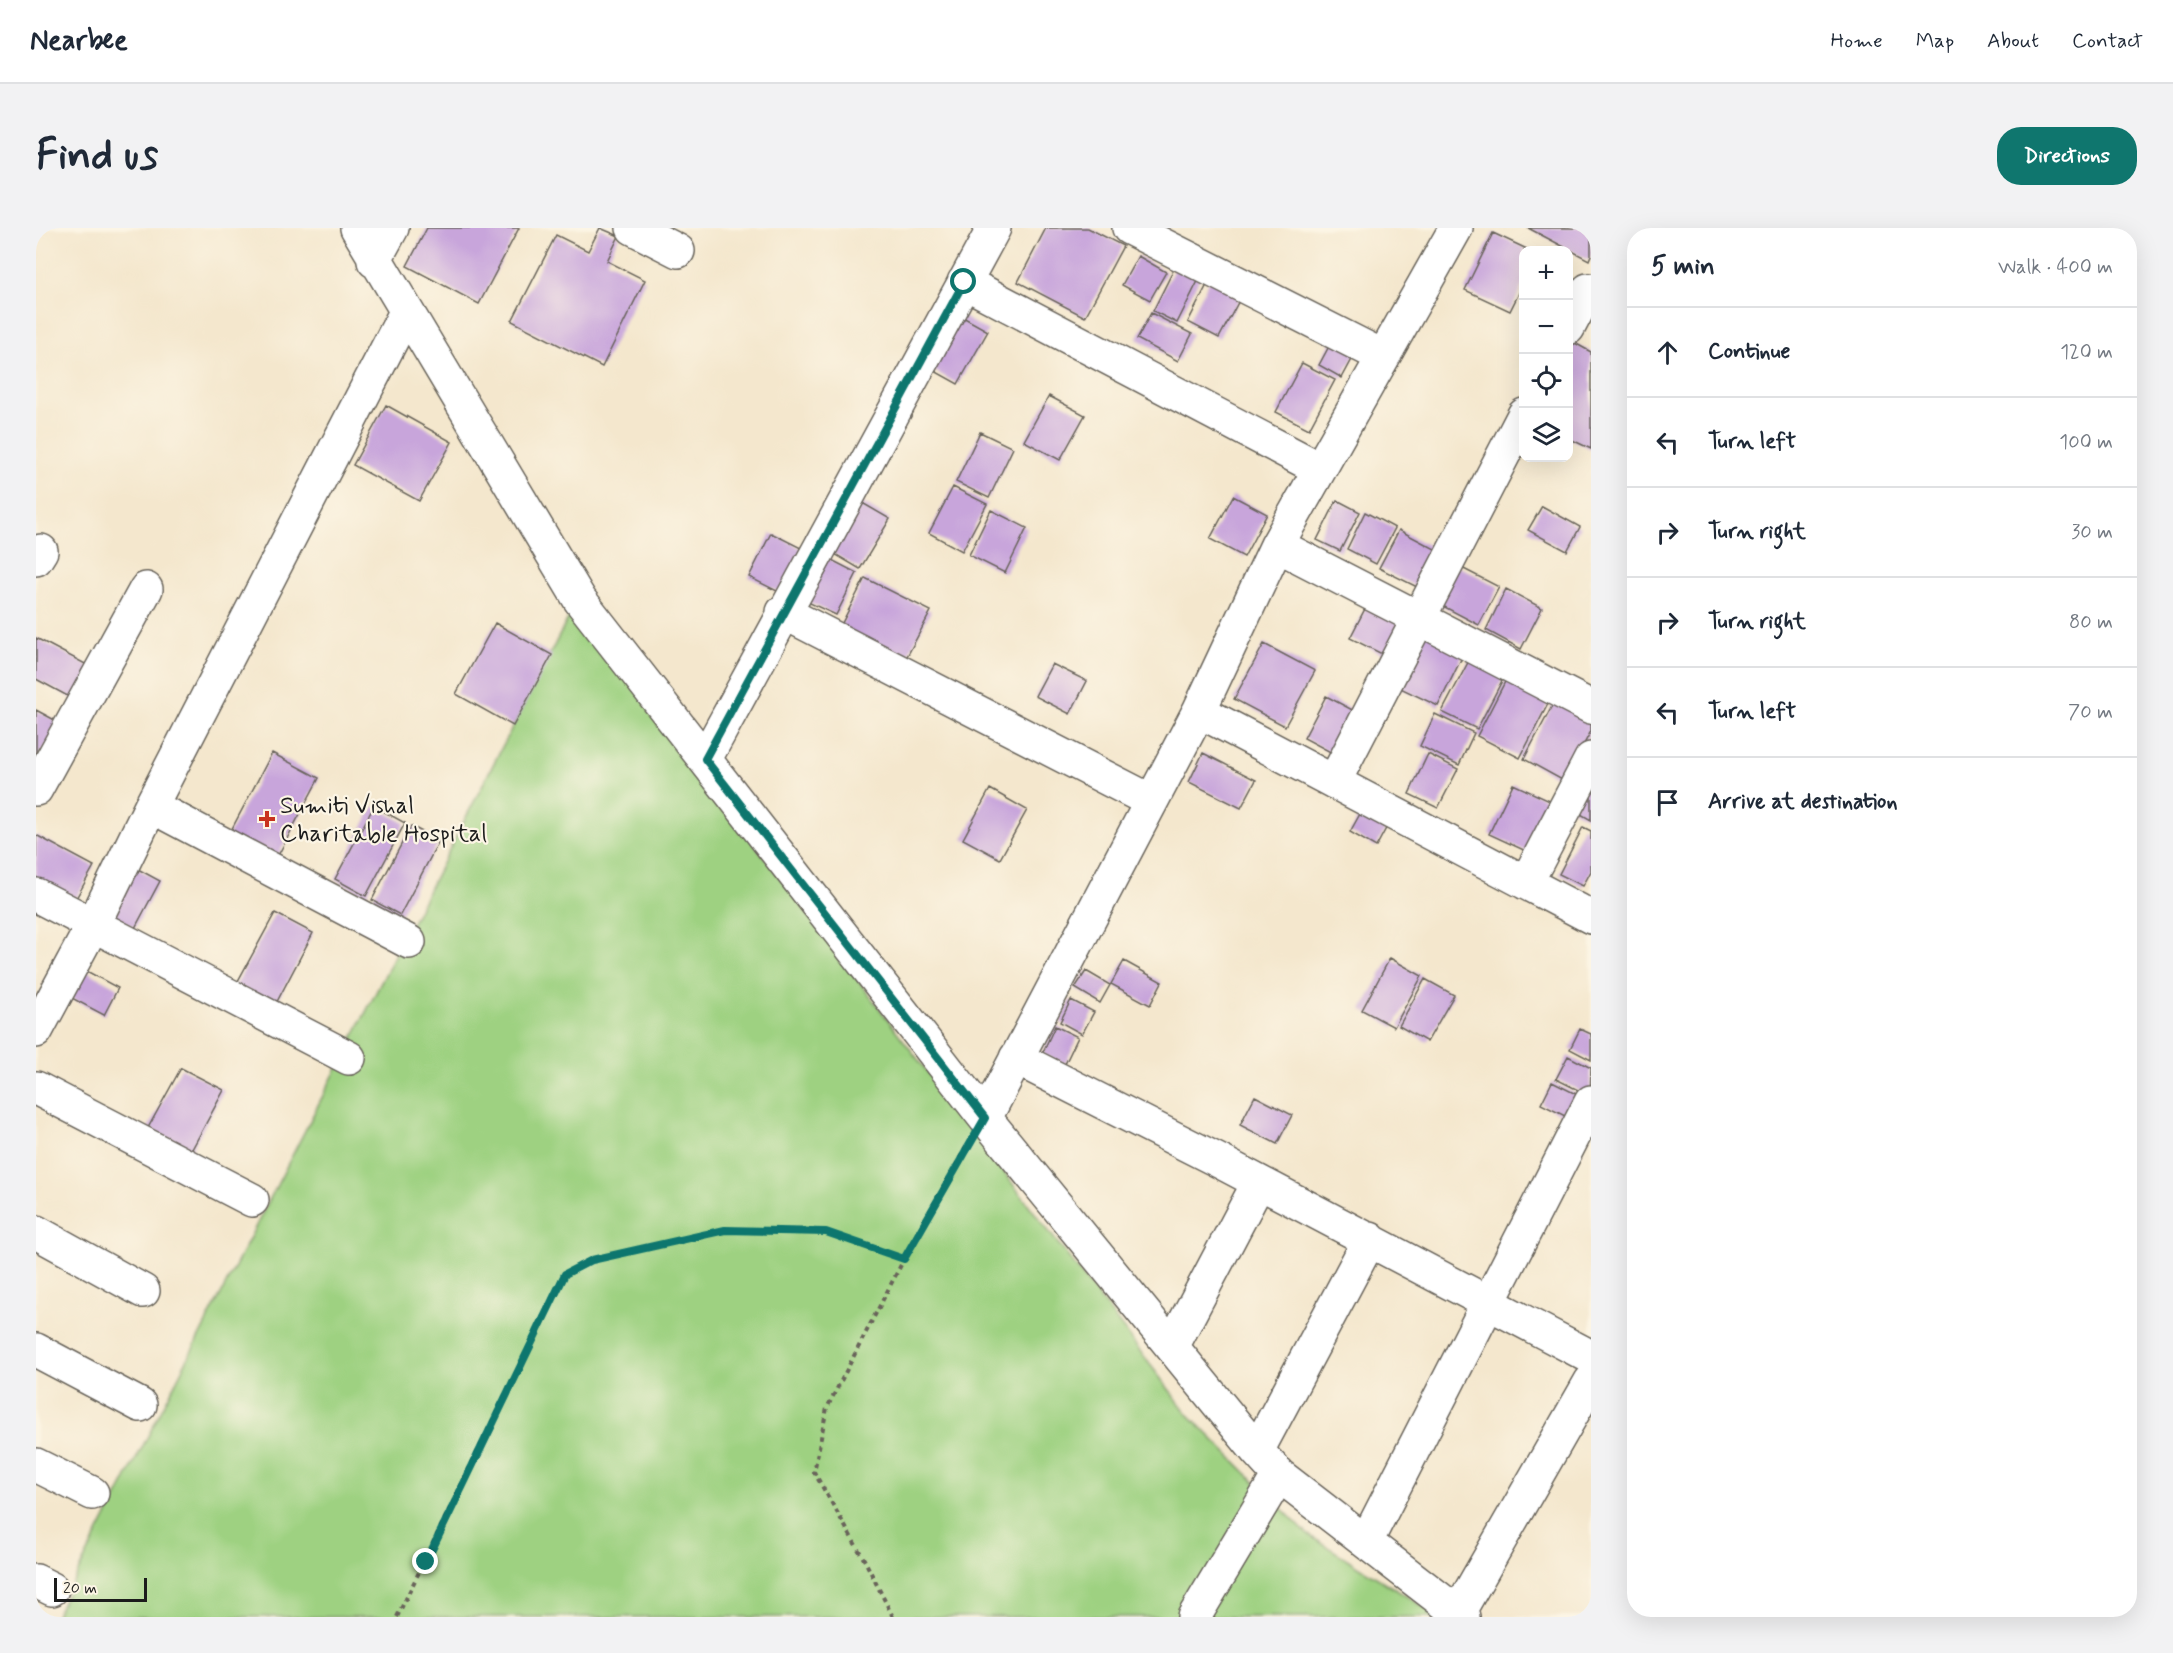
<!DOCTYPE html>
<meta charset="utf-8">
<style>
:root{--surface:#fff;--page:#f2f2f3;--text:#1f2937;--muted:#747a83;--line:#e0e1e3;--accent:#0f766e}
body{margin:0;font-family:Mynerve,sans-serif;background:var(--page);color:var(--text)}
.controls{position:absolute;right:18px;top:18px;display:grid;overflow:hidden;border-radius:12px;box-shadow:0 6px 24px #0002}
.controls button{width:54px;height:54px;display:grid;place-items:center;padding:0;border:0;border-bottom:2px solid var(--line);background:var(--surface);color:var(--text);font:30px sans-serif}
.scale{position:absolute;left:18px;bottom:15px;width:93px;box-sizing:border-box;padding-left:6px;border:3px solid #1c1c1c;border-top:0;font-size:16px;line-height:21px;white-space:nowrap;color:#1c1c1c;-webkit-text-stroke:4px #fcf5e5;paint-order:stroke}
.stop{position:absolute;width:18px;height:18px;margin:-14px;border:4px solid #0f766e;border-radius:50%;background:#fff}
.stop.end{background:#0f766e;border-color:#fff;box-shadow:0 2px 6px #0008}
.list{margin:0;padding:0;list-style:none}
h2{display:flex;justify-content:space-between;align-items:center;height:78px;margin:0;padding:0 24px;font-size:26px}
h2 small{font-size:20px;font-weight:400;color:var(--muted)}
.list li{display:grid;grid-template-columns:39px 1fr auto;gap:18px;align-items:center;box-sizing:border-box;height:90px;padding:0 24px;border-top:2px solid var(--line)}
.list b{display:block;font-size:22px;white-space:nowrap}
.list em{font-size:20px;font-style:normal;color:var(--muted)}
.icon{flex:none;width:33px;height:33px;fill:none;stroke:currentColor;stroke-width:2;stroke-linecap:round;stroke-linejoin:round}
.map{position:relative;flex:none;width:1555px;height:1389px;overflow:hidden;border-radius:24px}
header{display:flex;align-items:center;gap:36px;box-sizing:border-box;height:84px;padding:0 30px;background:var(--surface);border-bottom:2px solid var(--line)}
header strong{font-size:28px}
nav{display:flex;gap:33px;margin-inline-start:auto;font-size:21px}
.intro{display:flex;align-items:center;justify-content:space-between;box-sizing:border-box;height:144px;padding:0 36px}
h1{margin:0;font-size:42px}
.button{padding:15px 27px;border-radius:24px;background:var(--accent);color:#fff;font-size:21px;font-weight:700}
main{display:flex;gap:36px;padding:0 36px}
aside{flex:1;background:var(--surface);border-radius:24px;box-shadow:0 6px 24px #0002}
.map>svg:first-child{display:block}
.green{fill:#9ed181;stroke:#5d764e;stroke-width:1.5}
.building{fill:#c8a5db}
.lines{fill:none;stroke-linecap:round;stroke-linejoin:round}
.minor-casing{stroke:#68635a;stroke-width:36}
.path{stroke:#68635a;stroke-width:4;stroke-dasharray:4.5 4.5;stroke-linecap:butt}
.minor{stroke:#fff;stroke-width:33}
.route{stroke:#0f766e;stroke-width:8}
.poi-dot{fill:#c8321e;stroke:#fcf5e5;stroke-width:2}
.labels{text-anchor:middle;stroke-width:4.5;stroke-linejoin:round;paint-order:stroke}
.poi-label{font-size:24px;fill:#1c1c1c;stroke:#fcf5e5;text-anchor:start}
</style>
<header>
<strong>Nearbee</strong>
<nav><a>Home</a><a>Map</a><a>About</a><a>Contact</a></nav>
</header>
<div class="intro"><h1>Find us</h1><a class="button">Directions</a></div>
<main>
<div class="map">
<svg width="1555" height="1389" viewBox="0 0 1555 1389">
<rect width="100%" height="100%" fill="#fcf5e5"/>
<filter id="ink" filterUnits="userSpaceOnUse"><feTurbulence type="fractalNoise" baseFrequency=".0167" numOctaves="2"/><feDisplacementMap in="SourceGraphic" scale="12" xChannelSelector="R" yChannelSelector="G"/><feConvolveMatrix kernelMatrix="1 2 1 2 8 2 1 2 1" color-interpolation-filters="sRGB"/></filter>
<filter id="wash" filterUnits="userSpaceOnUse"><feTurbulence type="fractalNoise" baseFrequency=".008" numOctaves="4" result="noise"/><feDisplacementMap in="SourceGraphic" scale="24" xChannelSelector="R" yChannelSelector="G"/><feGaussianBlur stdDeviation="1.35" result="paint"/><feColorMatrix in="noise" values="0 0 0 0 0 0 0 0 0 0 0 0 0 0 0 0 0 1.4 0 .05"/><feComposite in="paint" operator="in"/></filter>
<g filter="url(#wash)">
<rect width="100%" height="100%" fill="#f4e7cd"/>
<path class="green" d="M538,379L1151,1185L1271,1306L1404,1389H19Z"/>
<g id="blocks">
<path class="building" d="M391,0H483L443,76L371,38Z
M564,0L583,8L571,33L609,52L566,139L476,93L520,7L552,23Z
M1010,0H1052L1087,18L1049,89L982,54Z
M1492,0H1555V27L1553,32Z
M1457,5L1493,22H1488V55L1474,83L1429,62Z
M1102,28L1130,44L1114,72L1086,57Z
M1141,35L1165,47L1141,95L1117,83Z
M1174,51L1206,67L1183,110L1152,94Z
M916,83L952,103L922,156L886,136Z
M1115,85L1156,106L1142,133L1101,111Z
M1298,109L1321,122L1306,150L1283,137Z
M1537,114L1555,124V221L1532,210V122Z
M1266,135L1299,152L1273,201L1240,184Z
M1013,168L1049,187L1024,232L988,213Z
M350,177L416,214L383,273L317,237Z
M944,204L977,220L953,270L920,254Z
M917,259L951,276L926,323L893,305Z
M1197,268L1231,286L1208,329L1174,311Z
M816,269L854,291L824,341L787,319Z
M1301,272L1324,284L1304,323L1281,312Z
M1506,278L1544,299L1531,323L1492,302Z
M955,282L991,300L969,345L933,327Z
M1329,284L1359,300L1340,336L1311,321Z
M1363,302L1401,322L1381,359L1343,340Z
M735,305L769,322L747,366L713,349Z
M786,327L821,345L800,387L765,371Z
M1420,337L1463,359L1443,397L1401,375Z
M829,350L895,383L868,434L803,401Z
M1470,361L1506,380L1485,421L1450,402Z
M1333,373L1371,392L1352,429L1314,410Z
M459,395L516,427L477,498L420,466Z
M1385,400L1430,421L1402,478L1358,457Z
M0,410L57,440L39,472L0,451Z
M1228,416L1279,443L1249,498L1198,471Z
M1437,425L1471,443L1441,501L1406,484Z
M1016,436L1051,453L1034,486L999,468Z
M1473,446L1516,468L1484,530L1441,508Z
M1290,468L1324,486L1302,528L1268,510Z
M1520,471L1555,490V503L1528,553L1488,531Z
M0,482L28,497L0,530Z
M1399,486L1438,505L1423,537L1384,518Z
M236,525L283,550L237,637L190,612Z
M1167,525L1220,552L1205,580L1153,554Z
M1392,526L1422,541L1402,580L1373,566Z
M1555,547V592L1536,581Z
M1477,556L1516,574L1492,624L1453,606Z
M954,561L991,582L964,631L927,611Z
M1329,577L1355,591L1340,619L1314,604Z
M338,578L369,595L330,668L299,651Z
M375,598L403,613L364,687L336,672Z
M1547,599L1555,603V643L1547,658L1523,646Z
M0,607L58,638L38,674L0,654Z
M100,640L124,653L99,700L75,687Z
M239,685L277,705L235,785L196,764Z
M1354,730L1386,748L1358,799L1326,782Z
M1088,733L1126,754L1114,777L1075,756Z
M45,740L82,760L68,787L30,767Z
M1050,743L1074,757L1064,775L1039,760Z
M1389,751L1418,767L1391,814L1363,798Z
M1035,772L1058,784L1046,806L1024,794Z
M1019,798L1042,809L1029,836L1006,826Z
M1544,801L1555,806V832L1534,821Z
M1532,828L1555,840L1554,868L1520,851Z
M145,840L188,862L155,923L112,900Z
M1516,854L1552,872L1541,894L1505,876Z
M1219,868L1256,887L1241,916L1204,897Z"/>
</g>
</g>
<g filter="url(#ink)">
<use href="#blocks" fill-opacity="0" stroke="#68635a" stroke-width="1.5"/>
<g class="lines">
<defs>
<path id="minor" d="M321,0L544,372L949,890L1221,1223L1243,1247L1427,1389
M597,0L642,23
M1093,0L1346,128
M338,33L356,0
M928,54L1284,241
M1532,100L1552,62
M1241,317L1555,479
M0,331L5,323
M747,384L1115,573
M1163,483L1555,689
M669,531L958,0
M1298,554L1488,187
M0,561L110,361
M115,578L373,714
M1490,655L1555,531
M0,667L313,830
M0,803L57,697L115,578L370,84
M980,830L1185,934L1555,1129
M0,860L216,972
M949,890L1163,483L1241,317L1420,0
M0,1004L107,1063
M1136,1119L1223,954
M0,1122L104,1177
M1221,1223L1334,1011
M0,1237L56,1265
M1330,1314L1555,874
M0,1353L16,1361
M1422,1385L1555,1153
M1158,1389L1243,1247"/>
</defs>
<use href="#minor" class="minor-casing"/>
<path class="path" d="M361,1389L529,1046L556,1032L689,1002L790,1004L868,1031
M857,1389L829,1333L778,1244L791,1180L868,1031L931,918"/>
<use href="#minor" class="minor"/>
</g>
</g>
<g class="lines" filter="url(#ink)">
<path class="route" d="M390,1334L529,1046L556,1032L689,1002L790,1004L868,1031L949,890L669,531L928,54"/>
</g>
<path class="poi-dot" d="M228 582h6v6h6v6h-6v6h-6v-6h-6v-6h6z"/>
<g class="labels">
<g class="poi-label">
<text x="244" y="585">Sumiti Vishal<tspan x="244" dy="28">Charitable Hospital</tspan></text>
</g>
</g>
</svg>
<div class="controls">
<button>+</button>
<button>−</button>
<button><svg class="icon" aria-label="locate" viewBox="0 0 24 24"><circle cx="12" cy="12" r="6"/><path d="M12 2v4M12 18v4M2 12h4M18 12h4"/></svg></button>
<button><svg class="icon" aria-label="layers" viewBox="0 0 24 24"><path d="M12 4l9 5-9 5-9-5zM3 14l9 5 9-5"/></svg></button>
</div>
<div class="scale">20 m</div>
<div class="stop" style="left:928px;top:54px"></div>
<div class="stop end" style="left:390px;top:1334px"></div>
</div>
<aside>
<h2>5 min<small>Walk · 400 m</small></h2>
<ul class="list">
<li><svg class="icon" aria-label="ahead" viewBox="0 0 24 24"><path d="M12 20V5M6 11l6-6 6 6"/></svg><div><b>Continue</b></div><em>120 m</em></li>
<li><svg class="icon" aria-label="left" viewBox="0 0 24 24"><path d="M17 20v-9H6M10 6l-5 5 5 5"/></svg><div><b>Turn left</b></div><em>100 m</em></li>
<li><svg class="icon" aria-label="right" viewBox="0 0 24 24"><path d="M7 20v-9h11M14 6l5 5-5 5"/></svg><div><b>Turn right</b></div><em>30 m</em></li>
<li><svg class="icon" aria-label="right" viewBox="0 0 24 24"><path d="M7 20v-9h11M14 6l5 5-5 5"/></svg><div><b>Turn right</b></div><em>80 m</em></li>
<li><svg class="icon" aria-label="left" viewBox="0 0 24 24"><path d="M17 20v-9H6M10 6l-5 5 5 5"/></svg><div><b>Turn left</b></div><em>70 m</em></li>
<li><svg class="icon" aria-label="arrive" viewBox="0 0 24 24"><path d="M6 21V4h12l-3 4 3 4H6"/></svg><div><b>Arrive at destination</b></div></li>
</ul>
</aside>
</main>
